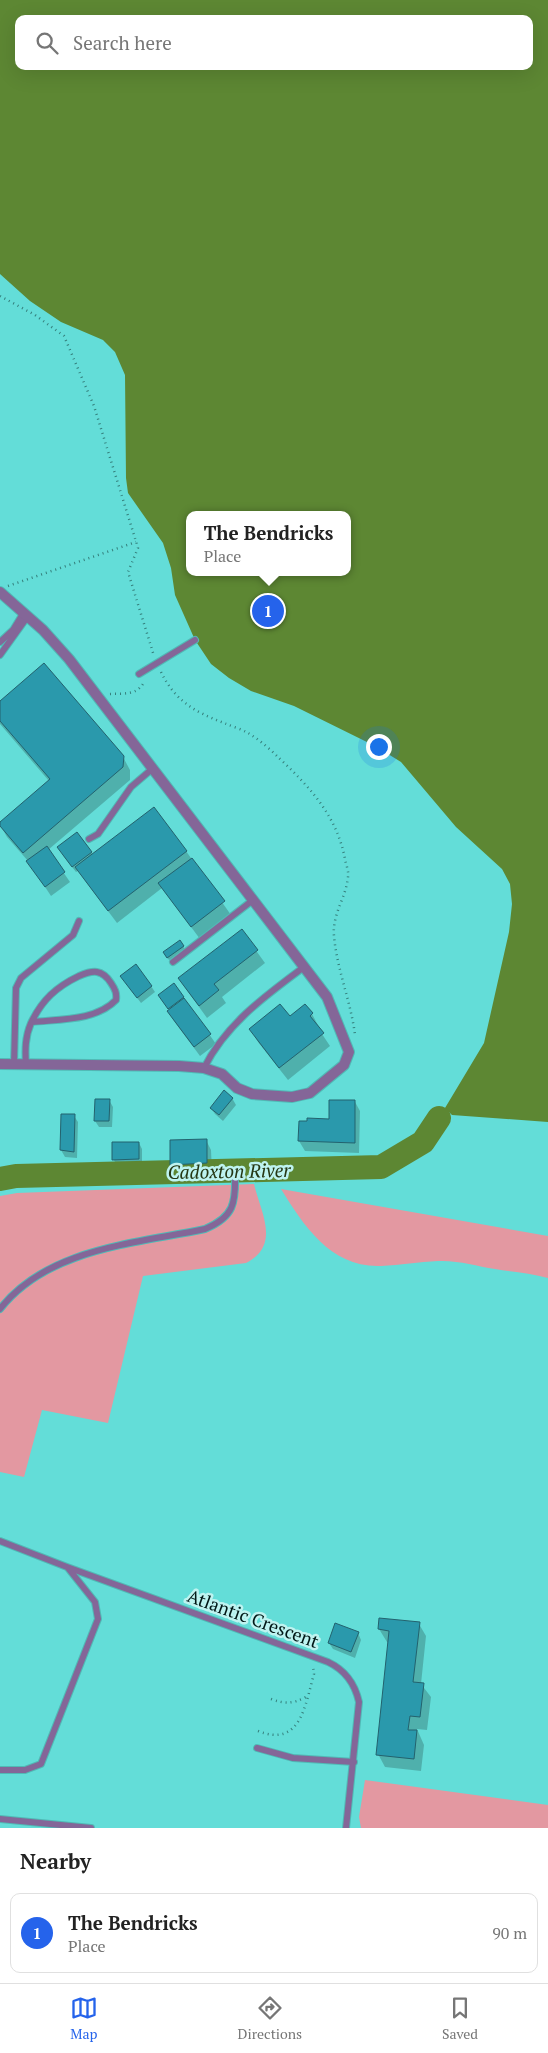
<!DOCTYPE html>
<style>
:root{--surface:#fff;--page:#f2f2f2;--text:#222;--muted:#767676;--line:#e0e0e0;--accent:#2563eb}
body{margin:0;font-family:"PT Serif",serif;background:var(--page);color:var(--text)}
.you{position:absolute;left:378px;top:746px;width:18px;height:18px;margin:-12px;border:4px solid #fff;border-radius:50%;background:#1a73e8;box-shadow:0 0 0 8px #1a73e833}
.badge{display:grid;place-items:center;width:32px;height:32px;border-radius:50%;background:var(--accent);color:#fff;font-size:16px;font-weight:700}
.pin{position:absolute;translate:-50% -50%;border:2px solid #fff;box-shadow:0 1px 5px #0006}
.popup{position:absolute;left:186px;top:511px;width:165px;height:65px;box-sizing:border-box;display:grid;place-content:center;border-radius:10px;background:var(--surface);filter:drop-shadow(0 1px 4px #0005);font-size:16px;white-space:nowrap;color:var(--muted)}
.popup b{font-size:19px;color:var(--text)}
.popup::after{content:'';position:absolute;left:50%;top:100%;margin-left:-10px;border:10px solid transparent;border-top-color:var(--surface)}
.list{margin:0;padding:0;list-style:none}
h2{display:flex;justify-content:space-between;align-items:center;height:65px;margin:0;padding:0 20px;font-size:21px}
h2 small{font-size:16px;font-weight:400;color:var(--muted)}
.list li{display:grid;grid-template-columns:32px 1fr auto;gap:15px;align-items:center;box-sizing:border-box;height:80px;margin:0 10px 10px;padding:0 10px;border:1px solid var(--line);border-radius:10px}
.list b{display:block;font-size:19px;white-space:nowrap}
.list p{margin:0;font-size:16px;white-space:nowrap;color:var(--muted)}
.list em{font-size:16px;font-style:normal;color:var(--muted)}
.icon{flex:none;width:28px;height:28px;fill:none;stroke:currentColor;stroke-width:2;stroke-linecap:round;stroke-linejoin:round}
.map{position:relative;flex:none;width:548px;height:1828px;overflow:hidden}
.search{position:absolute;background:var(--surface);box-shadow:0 5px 20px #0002;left:15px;right:15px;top:15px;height:55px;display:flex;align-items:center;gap:12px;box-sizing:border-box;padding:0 18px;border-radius:10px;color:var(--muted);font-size:19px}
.sheet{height:155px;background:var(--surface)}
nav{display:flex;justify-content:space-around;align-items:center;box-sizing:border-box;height:70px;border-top:1px solid var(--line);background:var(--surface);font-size:14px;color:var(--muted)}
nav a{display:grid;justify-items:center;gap:2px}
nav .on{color:var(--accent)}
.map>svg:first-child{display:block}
.green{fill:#e398a1}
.water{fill:#5d8733;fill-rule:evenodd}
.shadow{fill:#0003}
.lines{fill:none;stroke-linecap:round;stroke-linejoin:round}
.river{stroke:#5d8733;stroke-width:24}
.building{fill:#2a99ac;stroke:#23626e}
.service-casing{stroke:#51b9b5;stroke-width:8}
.minor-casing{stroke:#51b9b5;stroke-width:12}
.path{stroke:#35807d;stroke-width:2.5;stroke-dasharray:1 4;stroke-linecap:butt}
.service{stroke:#846698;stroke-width:6}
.minor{stroke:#846698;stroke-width:10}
.labels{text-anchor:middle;stroke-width:5;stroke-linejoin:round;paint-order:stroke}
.street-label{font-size:18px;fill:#001716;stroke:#bef3f0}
.water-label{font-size:19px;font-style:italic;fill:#253714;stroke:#bef3f0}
</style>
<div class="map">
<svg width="548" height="1828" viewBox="0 0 548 1828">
<rect width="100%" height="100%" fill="#63ddd8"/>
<path class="green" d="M254,1184C261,1213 281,1245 246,1263L143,1276L108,1423L42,1410L24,1477L0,1472V1196L17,1193Z
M281,1189L548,1236V1278C531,1273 513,1272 495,1269C476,1266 458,1260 438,1261C419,1262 400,1265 381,1266C331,1268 304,1226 281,1189Z
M365,1780L548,1805V1828H361L359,1817Z"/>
<path class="water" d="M0,0H548V1122L452,1115L445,1108L484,1043L509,932L512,904L510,884L502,869L456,827L401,762L375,746L294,706L251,691L229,678L211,664L195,640L175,595L171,568L163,543L128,493L126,478L125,375L115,352L103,340L61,322L30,301L0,274ZM19,19H529V66H19ZM189,515H347V572H189Z"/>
<path class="shadow" d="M0,702L123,757L130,770V780L48,850L70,882L51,896L28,861L7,837L0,825L49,781L0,724Z
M186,851L231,915L200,939L162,888L117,923L78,871L76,872L62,854L91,852L93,855Z
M242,931L265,963L222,997L226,1003L207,1018L179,979Z
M180,942L185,949L169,960L164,953Z
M125,982L151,986L155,992L141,1003Z
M183,997L216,1044L200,1056L174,1021L168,1011L170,1010L163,1002Z
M305,1006L312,1014L319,1027L318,1028L330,1046L288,1080L258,1042L251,1030L290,1018Z
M232,1098L236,1105L223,1121L215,1114L211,1108Z
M109,1100L113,1107L112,1127H99L95,1121Z
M355,1102L360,1111L359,1153L305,1151L299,1141L300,1122L330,1120Z
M62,1115L74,1116L78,1122L77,1158L65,1157L61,1150Z
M206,1140L211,1150L212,1172L177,1174L171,1164Z
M114,1143H139L142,1149V1165L117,1166L114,1160Z
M419,1624L426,1636L421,1684L431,1697L427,1730L417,1729L424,1745L421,1771L385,1767L378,1754L389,1642H387L379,1629Z
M358,1633L361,1640L355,1658L333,1649L329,1643Z"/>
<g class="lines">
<path class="river" d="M0,1179L16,1176L381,1167L423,1142L439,1118"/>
</g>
<path class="building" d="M44,663L124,756L123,767L23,853L0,826V822L50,779L0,721V701Z
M154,807L187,851L108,911L75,867Z
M77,832L92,852L72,867L57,847Z
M47,846L65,872L45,887L26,861Z
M192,858L225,901L191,927L158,883Z
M242,929L258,950L214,984L219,990L199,1006L178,978Z
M180,940L184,946L167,958L163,952Z
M136,964L152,986L137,998L120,976Z
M174,983L184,997L168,1009L158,995Z
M184,998L211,1034L194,1047L167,1011Z
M280,1004L290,1016L305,1004L313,1013L310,1016L324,1033L279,1068L249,1029Z
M224,1090L233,1098L219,1115L210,1108Z
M95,1099H110L109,1121H94Z
M329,1100H355V1143L298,1141L299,1121H307V1118L329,1119Z
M61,1114H75L74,1152L60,1150Z
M207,1139V1163L170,1165V1140Z
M112,1142H139V1159L112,1160Z
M379,1618L420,1622L413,1682L424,1683L420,1717L410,1716L408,1730H417L414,1759L376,1755L389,1631L378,1629Z
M335,1623L359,1632L351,1652L328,1643Z"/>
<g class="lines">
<defs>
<path id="service" d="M0,642L13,630L24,612
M0,655L28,616
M139,674L195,640
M89,839L98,834L131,787L152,769
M173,962L253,900
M14,1065L16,988L21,978L73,935L79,921
M26,1065C25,1050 25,1037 31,1023C42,1000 56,987 79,976C93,970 102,969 111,983C115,989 117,993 116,1000C96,1021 59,1019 32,1022
M204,1068C226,1024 265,996 304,967
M0,1309C48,1248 134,1244 205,1229C234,1217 236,1203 235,1173
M0,1541L67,1567L328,1662C345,1670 355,1684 359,1702L346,1828
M257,1748L293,1758L354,1762
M0,1770H25L41,1764L98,1619L95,1602L68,1568
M0,1819L91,1828"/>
<path id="minor" d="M0,592L43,630L69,659L327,997L349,1052L344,1065L310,1093L292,1097L252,1094L237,1088L222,1074L204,1068L179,1066L0,1064"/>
</defs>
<use href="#service" class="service-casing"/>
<use href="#minor" class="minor-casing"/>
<path class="path" d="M0,296L35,315L64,336L94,406L138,548L128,572L154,656
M8,586L136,542
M161,672C175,701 195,712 224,723C231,726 241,729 248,733C260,740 271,750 280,759C311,788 337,817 345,859C346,865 349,871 348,877C346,898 332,914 334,936C337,970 351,1002 355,1035
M110,694C123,693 137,696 144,682
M271,1699C284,1704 293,1704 306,1697
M258,1731C301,1748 305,1705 314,1674L313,1665"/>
<use href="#service" class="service"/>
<use href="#minor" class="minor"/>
</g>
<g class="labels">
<g class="street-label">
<text transform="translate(253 1619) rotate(20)" y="6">Atlantic Crescent</text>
</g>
<g class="water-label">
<text transform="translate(229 1171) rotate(-1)" y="7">Cadoxton River</text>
</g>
</g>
</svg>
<div class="you"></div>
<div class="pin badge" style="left:268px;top:611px">1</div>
<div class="popup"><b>The Bendricks</b>Place</div>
<div class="search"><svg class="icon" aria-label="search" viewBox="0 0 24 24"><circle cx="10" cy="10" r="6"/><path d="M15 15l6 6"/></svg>Search here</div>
</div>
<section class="sheet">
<h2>Nearby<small></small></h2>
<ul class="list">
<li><span class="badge">1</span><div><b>The Bendricks</b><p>Place</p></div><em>90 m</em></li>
</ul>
</section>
<nav>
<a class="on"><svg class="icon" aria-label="map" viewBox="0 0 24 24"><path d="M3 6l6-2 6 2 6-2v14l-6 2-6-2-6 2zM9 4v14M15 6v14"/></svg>Map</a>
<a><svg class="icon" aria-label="directions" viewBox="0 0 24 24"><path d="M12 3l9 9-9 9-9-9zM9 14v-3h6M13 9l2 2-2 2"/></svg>Directions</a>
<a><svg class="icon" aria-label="saved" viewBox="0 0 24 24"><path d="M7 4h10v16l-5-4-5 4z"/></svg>Saved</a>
</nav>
